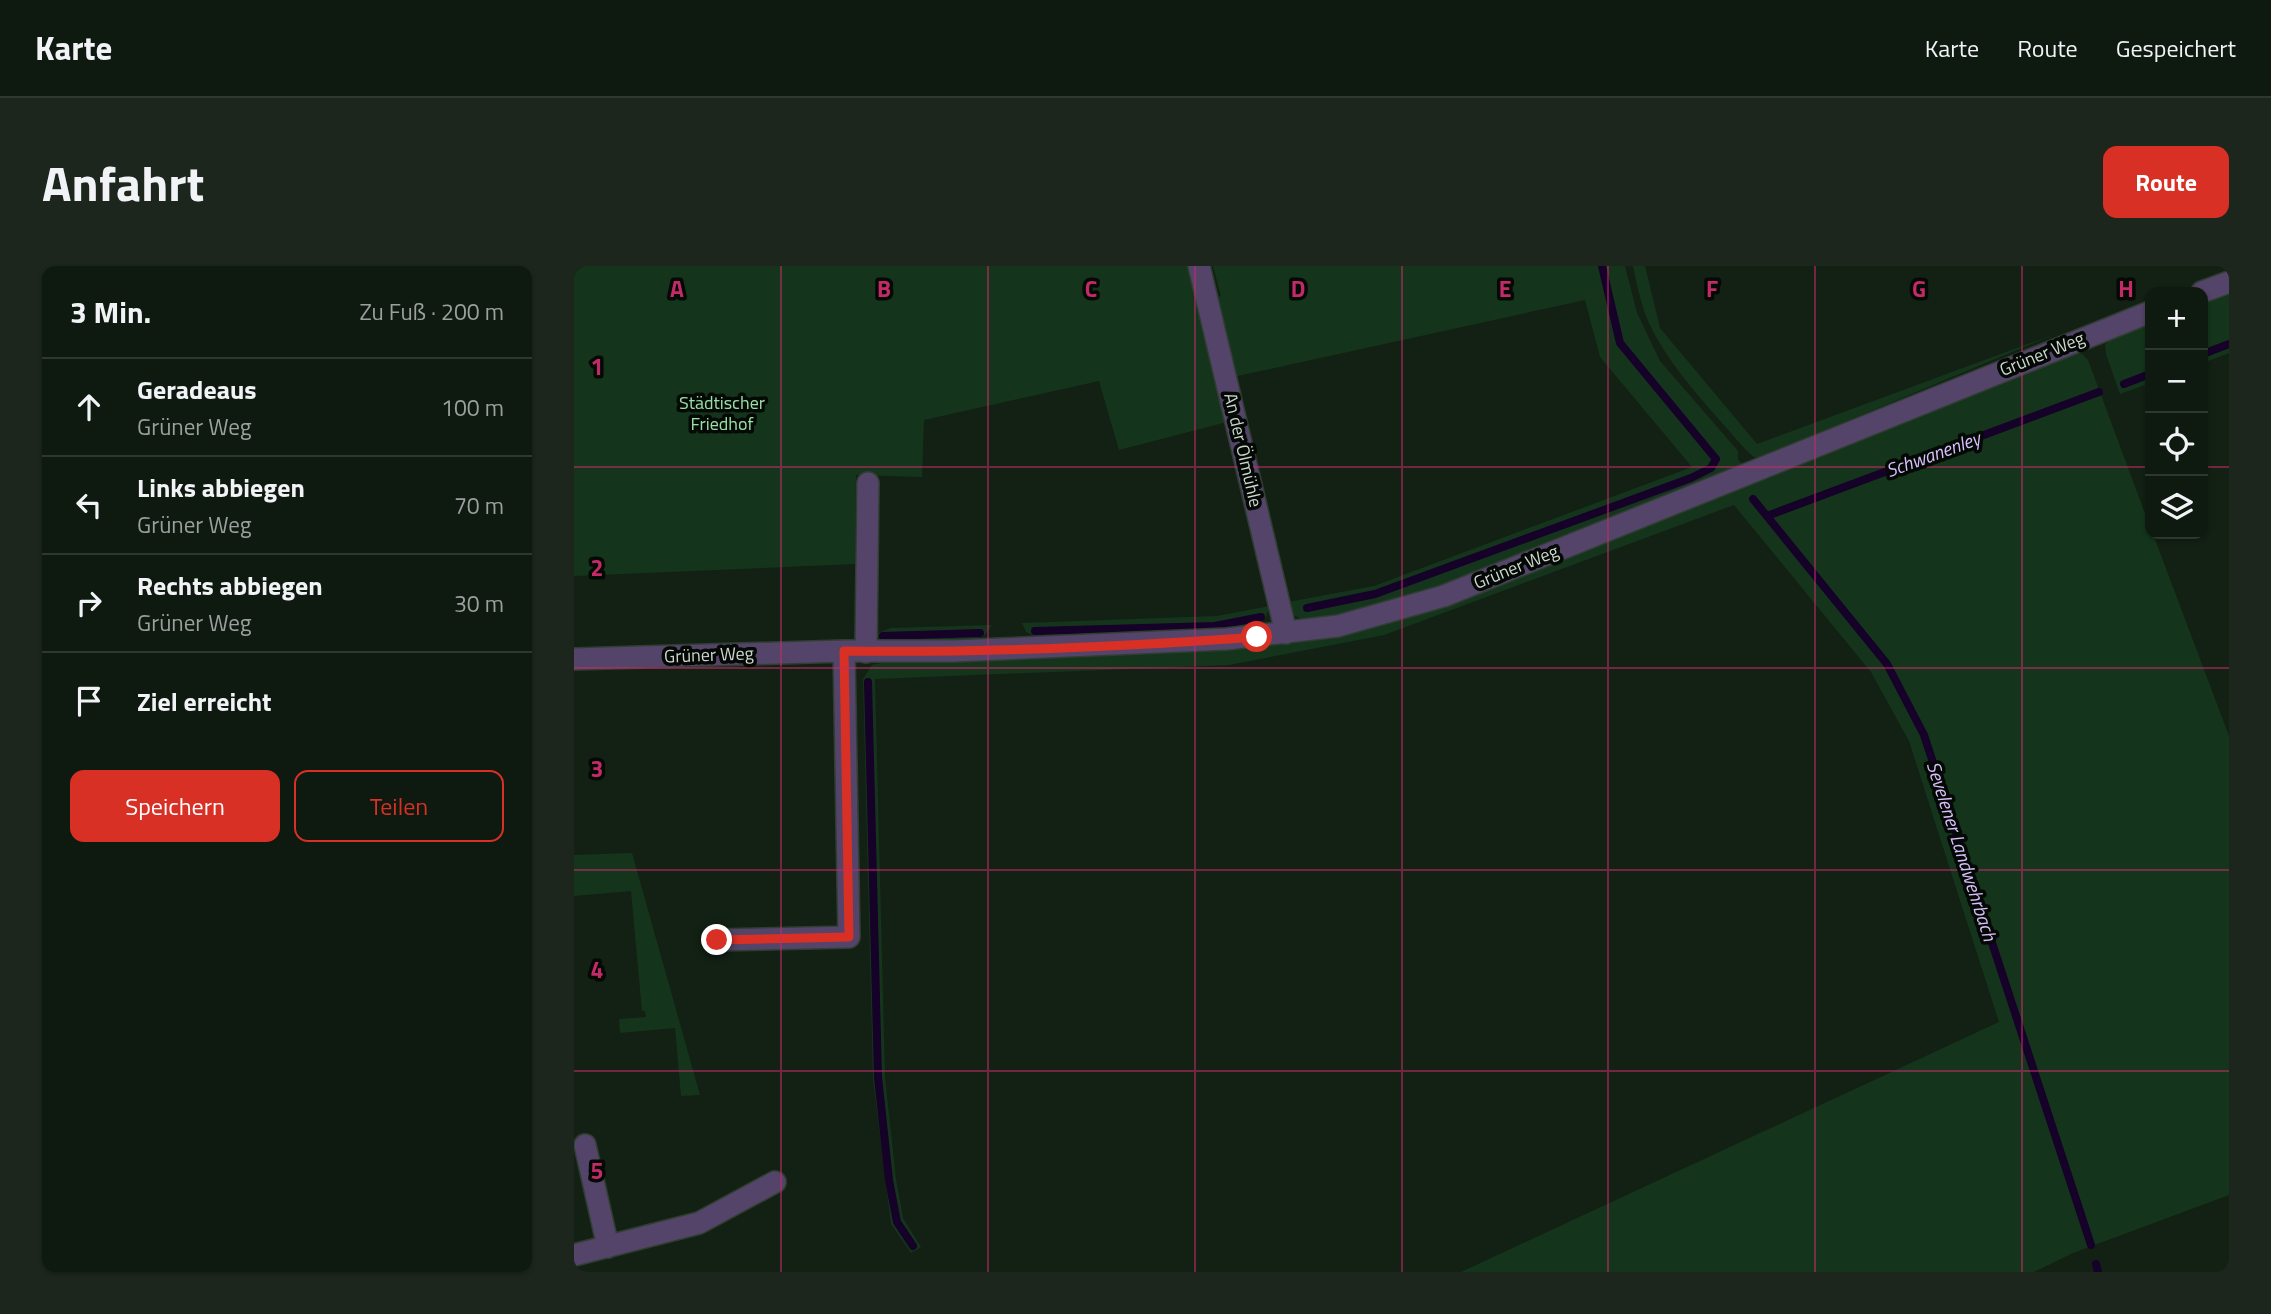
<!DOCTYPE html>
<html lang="de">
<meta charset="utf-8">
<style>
:root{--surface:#0e190f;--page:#1c261d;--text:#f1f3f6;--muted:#9ba09e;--line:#2e382f;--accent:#d93025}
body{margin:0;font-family:"Titillium Web",sans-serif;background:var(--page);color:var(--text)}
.controls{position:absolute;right:21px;top:21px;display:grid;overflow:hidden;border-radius:14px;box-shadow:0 2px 5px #0004}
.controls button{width:63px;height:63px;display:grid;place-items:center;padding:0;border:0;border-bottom:2px solid var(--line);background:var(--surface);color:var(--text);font:35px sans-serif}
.stop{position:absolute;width:21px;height:21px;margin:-16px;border:5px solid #d93025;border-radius:50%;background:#fff}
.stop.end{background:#d93025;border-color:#fff;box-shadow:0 2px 7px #0008}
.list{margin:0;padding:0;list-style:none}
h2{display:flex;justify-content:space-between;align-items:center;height:91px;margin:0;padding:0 28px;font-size:30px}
h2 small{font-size:23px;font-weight:400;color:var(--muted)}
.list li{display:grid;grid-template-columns:46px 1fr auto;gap:21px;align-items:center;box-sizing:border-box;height:98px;padding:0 28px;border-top:2px solid var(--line)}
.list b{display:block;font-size:26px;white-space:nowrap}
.list p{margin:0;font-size:23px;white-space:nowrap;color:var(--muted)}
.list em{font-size:23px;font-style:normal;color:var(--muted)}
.actions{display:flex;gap:14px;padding:21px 28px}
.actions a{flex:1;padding:16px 0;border:2px solid var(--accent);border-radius:14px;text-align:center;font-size:24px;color:var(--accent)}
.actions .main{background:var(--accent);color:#fff}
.icon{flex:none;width:38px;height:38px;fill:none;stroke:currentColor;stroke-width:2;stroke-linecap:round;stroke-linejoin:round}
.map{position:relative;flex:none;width:1655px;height:1006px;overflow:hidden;border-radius:14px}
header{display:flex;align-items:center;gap:42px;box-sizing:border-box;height:98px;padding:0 35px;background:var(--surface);border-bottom:2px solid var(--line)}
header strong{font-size:33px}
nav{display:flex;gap:38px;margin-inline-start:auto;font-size:24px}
.intro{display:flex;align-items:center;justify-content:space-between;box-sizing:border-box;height:168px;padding:0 42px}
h1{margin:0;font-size:49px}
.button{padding:18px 32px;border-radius:14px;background:var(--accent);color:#fff;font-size:24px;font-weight:700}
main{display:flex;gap:42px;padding:0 42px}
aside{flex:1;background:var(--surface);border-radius:14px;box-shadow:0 2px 5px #0004}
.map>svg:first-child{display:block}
.green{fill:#14351c}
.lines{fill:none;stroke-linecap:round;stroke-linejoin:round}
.stream{stroke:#160129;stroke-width:8}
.minor-casing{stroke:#303e32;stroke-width:24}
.minor{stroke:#544469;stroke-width:21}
.route{stroke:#d93025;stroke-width:9}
.grid{fill:none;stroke:#c32b67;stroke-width:2;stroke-opacity:0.55}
.labels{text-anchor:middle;stroke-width:7;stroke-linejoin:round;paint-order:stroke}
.street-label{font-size:18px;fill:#cdd7cf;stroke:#040905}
.park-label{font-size:18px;fill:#99e1a6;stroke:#040905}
.water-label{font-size:19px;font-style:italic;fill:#d9c0fd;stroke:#040905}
.grid-label{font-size:23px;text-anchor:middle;font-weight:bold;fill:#c32b67;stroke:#040905;stroke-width:7;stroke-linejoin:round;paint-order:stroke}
</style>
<header>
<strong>Karte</strong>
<nav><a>Karte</a><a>Route</a><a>Gespeichert</a></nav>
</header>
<div class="intro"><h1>Anfahrt</h1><a class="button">Route</a></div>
<main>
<aside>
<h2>3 Min.<small>Zu Fuß · 200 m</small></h2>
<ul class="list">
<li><svg class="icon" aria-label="ahead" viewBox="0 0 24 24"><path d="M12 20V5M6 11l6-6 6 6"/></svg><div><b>Geradeaus</b><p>Grüner Weg</p></div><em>100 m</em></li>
<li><svg class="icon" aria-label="left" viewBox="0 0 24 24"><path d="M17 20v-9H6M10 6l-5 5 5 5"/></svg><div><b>Links abbiegen</b><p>Grüner Weg</p></div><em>70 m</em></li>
<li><svg class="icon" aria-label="right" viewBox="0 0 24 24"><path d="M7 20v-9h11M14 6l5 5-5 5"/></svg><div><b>Rechts abbiegen</b><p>Grüner Weg</p></div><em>30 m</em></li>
<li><svg class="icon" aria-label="arrive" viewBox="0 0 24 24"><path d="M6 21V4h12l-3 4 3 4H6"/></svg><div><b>Ziel erreicht</b></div></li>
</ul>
<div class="actions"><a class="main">Speichern</a><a>Teilen</a></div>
</aside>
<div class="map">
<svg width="1655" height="1006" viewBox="0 0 1655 1006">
<rect width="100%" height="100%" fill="#122114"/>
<path class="green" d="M0,0H614L653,156L545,184L525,115L350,154L348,211L282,209L281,298L0,310Z
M639,0H1051L1063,47L1086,95L1164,185V194L1170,199L910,307L824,336L740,355H733L719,349L714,336L800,320L1118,201L1026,91L1011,34L659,111L639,33L647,30Z
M1059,0H1071L1086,62L1183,178L1481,68L1185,192L1180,191L1170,182C1137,143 1097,104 1075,57C1067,39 1063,19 1059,0Z
M1655,27V87L1629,97V37Z
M1576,57V117L1546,128L1532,88L1531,79L1539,71Z
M1494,86L1508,88L1514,94L1576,261V268H1579L1655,470V929L1499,987L1460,1006H887L1425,756L1335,475L1297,406L1160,239L810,369L655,399L301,413L311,812L322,913L329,952L347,981L337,987L317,958L299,813L289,413L298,399L307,397L385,396L627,385L738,373L916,321L1218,202Z
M696,340L691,353L682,361L642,365L461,370L452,366L448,357L643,350Z
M418,359L410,370L399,373L311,375L306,373L304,367L317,362Z
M58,587L126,829L107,830L101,762L46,767L45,753L72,751L71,745H68L57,625L0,630V589Z"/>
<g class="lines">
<path class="stream" d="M1629,88L1655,78
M1550,118L1576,108
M1179,233L1313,398L1350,469L1517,979
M1193,250L1525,126
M733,342L801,328L1117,212L1137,202L1142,193L1046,77L1028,0
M461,365L641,360L687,351
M309,370L406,367
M294,416L304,811L315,914L323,956L339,980
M1522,998L1524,1006"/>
<defs>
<path id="minor" d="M625,0L712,367
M1628,26L1655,16
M292,386L294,217
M0,393L270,385H380L653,373L764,360L870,330L1576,46
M143,674L275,671L270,385
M11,879L34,981
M0,989L125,957L201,916"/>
</defs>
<use href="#minor" class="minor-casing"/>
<use href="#minor" class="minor"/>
</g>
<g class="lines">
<path class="route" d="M143,674L275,671L270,385C407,387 546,381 683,371"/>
</g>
<path class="grid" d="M207,0V1006M414,0V1006M621,0V1006M828,0V1006M1034,0V1006M1241,0V1006M1448,0V1006M0,201H1576M1629,201H1655M0,402H1655M0,604H1655M0,805H1655"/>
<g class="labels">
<g class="street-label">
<text transform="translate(1468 88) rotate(-22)" y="6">Grüner Weg</text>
<text transform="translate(669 184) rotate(77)" y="6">An der Ölmühle</text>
<text transform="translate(942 301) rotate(-22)" y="6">Grüner Weg</text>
<text transform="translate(135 389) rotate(-2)" y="6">Grüner Weg</text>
</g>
<g class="park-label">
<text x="148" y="143">Städtischer<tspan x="148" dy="21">Friedhof</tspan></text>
</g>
<g class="water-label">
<text transform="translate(1359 188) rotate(-20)" y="7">Schwanenley</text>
<text transform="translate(1388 585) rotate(72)" y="7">Sevelener Landwehrbach</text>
</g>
</g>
<g class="grid-label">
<text x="103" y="31">A</text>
<text x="310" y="31">B</text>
<text x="517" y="31">C</text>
<text x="724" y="31">D</text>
<text x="931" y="31">E</text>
<text x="1138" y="31">F</text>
<text x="1345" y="31">G</text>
<text x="1552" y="31">H</text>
<text x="23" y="109">1</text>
<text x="23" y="310">2</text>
<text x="23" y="511">3</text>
<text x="23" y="712">4</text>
<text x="23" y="913">5</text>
</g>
</svg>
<div class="controls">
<button>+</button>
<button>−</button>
<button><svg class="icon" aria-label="locate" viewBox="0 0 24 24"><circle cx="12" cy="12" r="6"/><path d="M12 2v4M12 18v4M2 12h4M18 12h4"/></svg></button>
<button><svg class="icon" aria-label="layers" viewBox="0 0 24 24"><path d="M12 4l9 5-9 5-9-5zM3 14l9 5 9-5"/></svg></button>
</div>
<div class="stop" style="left:683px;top:371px"></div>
<div class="stop end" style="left:143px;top:674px"></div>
</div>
</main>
